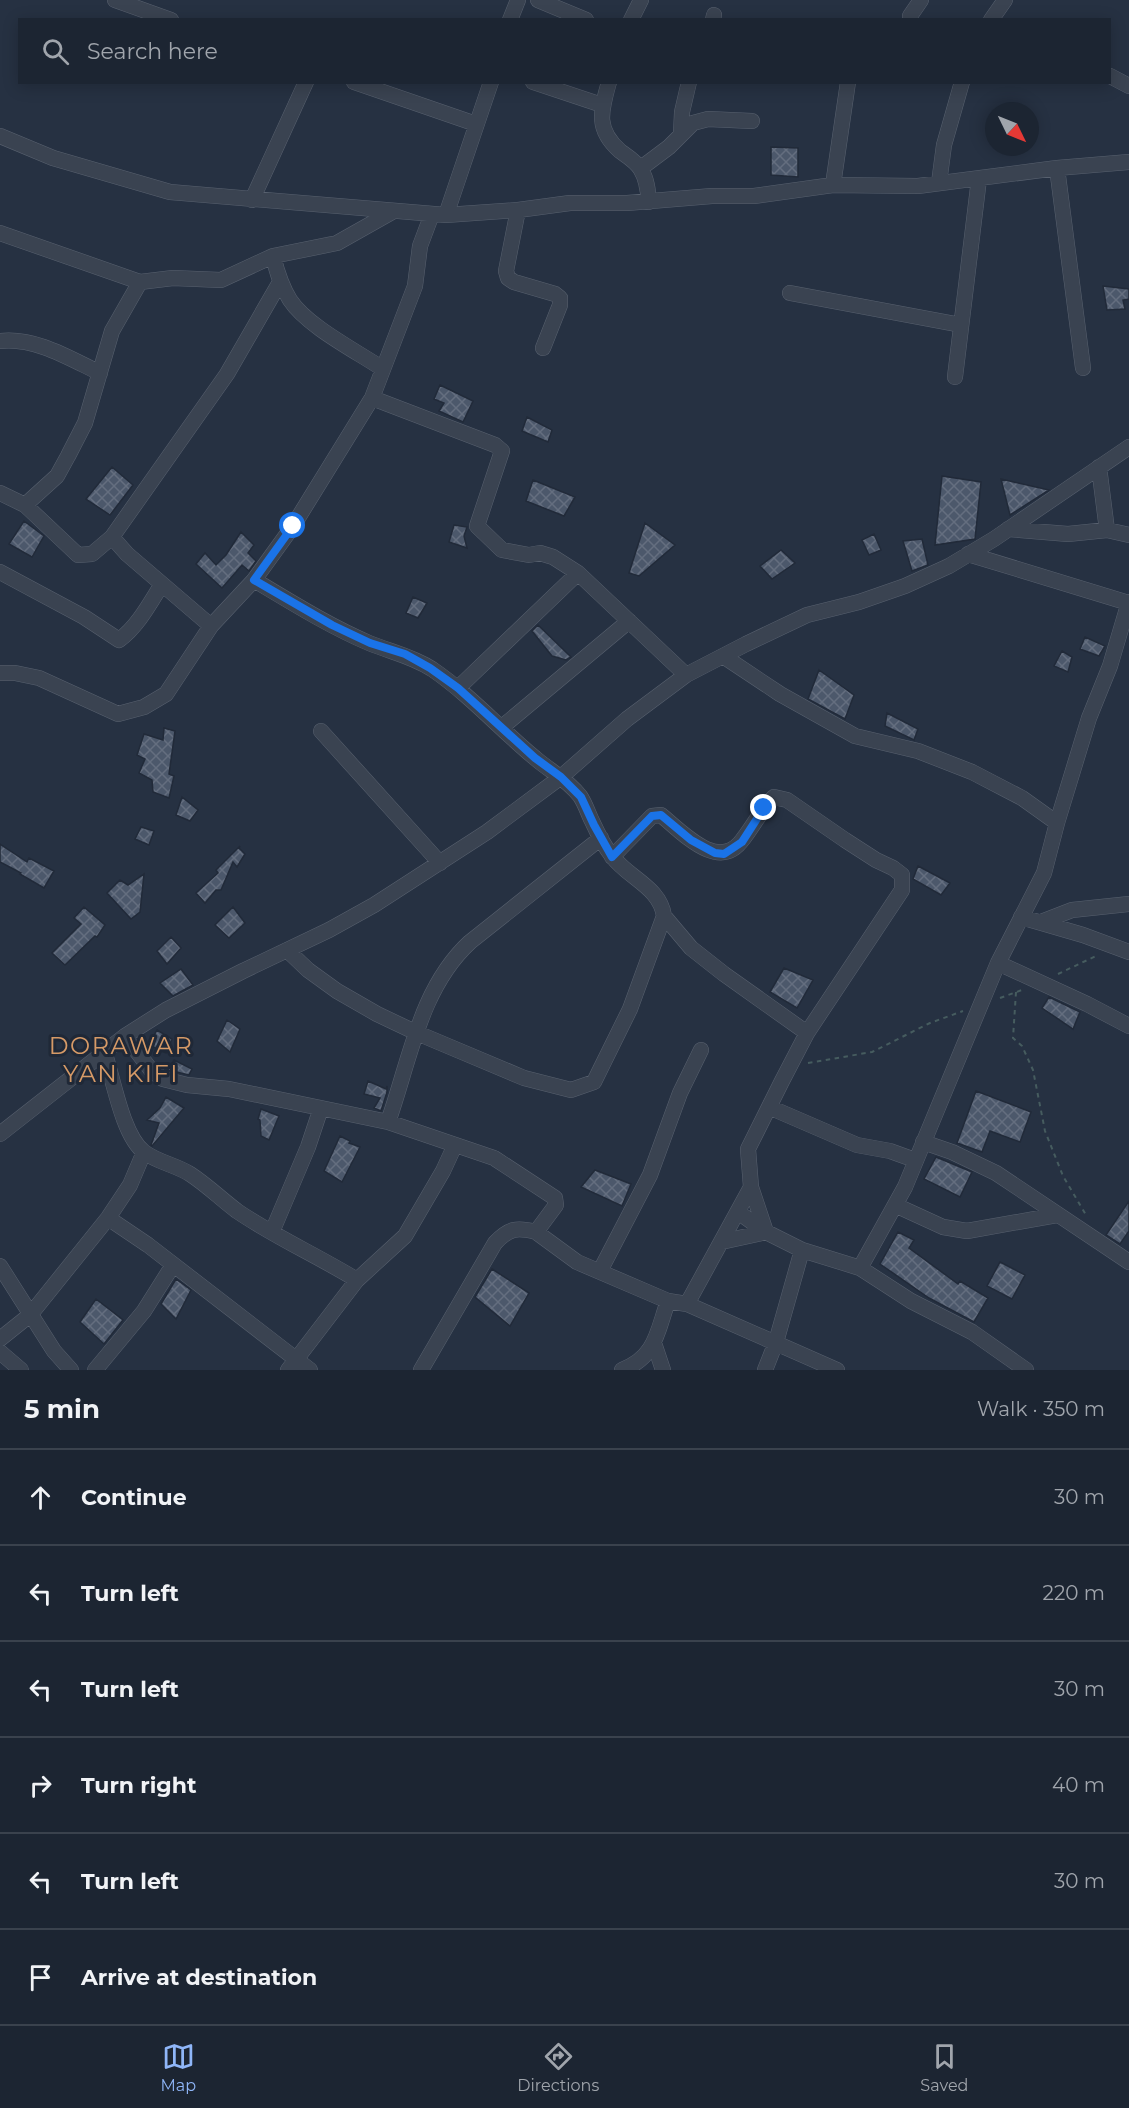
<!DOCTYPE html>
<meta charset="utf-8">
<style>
:root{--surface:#1c2532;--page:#252d3a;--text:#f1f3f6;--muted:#a0a5ac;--line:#3a424d;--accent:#8fb6f8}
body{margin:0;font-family:Montserrat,sans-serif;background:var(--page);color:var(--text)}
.compass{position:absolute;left:985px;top:102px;width:54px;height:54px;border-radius:50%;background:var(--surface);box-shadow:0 3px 15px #0003;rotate:133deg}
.stop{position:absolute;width:18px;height:18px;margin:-14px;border:4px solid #1a73e8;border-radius:50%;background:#fff}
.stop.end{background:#1a73e8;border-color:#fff;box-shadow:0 2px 6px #0008}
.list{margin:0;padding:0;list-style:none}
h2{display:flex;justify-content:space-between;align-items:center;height:78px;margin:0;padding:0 24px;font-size:26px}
h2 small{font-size:20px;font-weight:400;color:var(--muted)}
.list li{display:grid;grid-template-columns:39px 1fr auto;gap:18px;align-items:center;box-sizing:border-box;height:96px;padding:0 24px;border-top:2px solid var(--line)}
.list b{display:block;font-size:22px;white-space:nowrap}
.list em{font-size:20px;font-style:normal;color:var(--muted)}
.icon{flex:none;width:33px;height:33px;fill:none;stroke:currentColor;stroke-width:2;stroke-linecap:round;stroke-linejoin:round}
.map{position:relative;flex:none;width:1129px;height:1370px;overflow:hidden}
.search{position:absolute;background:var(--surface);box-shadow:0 3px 15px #0003;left:18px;right:18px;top:18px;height:66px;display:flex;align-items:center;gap:15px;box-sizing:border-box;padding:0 21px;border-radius:0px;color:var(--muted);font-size:22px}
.sheet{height:654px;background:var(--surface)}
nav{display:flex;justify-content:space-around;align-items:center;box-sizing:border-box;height:84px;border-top:2px solid var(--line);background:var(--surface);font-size:16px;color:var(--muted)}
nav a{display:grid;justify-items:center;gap:3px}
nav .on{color:var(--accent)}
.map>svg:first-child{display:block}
.building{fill:url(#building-cross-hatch);stroke:#212a39;stroke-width:1.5}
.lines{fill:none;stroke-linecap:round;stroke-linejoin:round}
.minor-casing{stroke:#58616f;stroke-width:16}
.path{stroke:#465c5f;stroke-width:2;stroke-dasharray:4.5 4.5;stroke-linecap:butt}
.minor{stroke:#3a4351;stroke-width:15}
.route{stroke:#1a73e8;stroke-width:8}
.labels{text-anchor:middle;stroke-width:6;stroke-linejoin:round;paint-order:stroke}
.quarter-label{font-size:24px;letter-spacing:1.5px;fill:#d69a67;stroke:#1f2837}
</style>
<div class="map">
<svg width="1129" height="1370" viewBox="0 0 1129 1370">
<defs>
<pattern id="building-cross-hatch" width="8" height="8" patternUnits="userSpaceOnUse" patternTransform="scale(1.5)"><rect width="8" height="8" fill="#4c586b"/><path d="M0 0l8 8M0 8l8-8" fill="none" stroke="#646e7f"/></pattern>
</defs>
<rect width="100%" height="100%" fill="#263142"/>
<path class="building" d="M771,147L798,148V177L771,175Z
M1103,286L1129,289V299L1123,300L1125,309L1107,310Z
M440,385L473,401L463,422L439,411L444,403L434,399Z
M527,417L552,430L548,442L522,431Z
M112,467L133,485L110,515L86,499Z
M942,476L981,482L975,539L935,545Z
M1001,479L1049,490L1010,515Z
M533,480L575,497L564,516L526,501Z
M24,521L44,536L32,557L9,544Z
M645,523L675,545L639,576L629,573Z
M454,525L467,527L464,536L467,548L449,542Z
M241,532L254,545L248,553L256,561L249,571L242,565L222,588L196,564L205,553L216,565L226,555Z
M874,534L881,550L869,555L862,540Z
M922,539L928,565L912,571L903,541Z
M781,550L795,563L772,579L760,566Z
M413,597L427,603L418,618L406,613Z
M538,625L571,657L566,660L552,656L532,631Z
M1085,637L1105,646L1099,656L1080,649Z
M1062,651L1072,657L1068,672L1054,666Z
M819,670L854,695L845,719L808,699Z
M887,713L918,729L914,740L885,726Z
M164,728L175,731L169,774L174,776L169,798L153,792L152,780L139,773L145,759L137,755L144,734L163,740Z
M182,797L198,810L190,821L176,815Z
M141,827L154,831L149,845L135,839Z
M0,844L27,862L29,858L54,871L44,888L20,874L21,873L0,862Z
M240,846L239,848L245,854L237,867L233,862L221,890H216L205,903L196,893L218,873L216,870Z
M918,866L950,883L941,895L913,879Z
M144,874L140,912L131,919L107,893L120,880L128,885Z
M84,907L105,925L97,937L95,936L65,965L52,953L81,924L74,918Z
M233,907L245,923L229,938L215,925Z
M171,937L181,948L167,964L157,951Z
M784,968L813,980L797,1008L770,992Z
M181,969L193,985L173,996L160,983Z
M1049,997L1080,1012L1073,1029L1042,1008Z
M227,1020L240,1029L230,1052L217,1041Z
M157,1030L172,1039L166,1053L149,1045Z
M174,1060L192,1069L189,1075L168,1070Z
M368,1081L386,1089L387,1086V1092L381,1111L374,1108L380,1098L364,1094Z
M976,1091L1031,1112L1020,1142L990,1131L982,1152L957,1143Z
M166,1097L184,1108L152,1146L151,1145L159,1123L147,1120L160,1108Z
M261,1109L279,1116L269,1140L261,1136L260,1120L258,1119Z
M340,1136L350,1141L349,1143L360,1147L342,1182L324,1171Z
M936,1157L972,1172L960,1197L924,1179Z
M595,1170L631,1184L622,1206L581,1187Z
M1129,1201V1231L1120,1244L1106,1235Z
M898,1232L914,1240L909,1248L958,1284L960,1281L988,1298L974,1322L929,1298L880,1264Z
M1000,1262L1025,1275L1012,1299L987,1286Z
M492,1269L529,1293L510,1326L475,1297Z
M176,1279L191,1290L176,1319L161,1304Z
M96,1299L123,1320L104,1344L80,1322Z"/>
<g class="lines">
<defs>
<path id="minor" d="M115,0L171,20
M538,0L586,20
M910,16L921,0
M510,20L518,0
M631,20L641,0
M713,20L714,15
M991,20L1005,0
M1110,76L1129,86
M354,82L476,124
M533,82L602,105
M609,82C601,111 595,129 620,151C627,156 637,162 641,170C647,179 648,191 649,202
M681,134L682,112L689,82
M0,136L53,158L170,192L446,215L518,210L570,203H627L712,196H754L833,185L918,186L1057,168L1129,162
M641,168L669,147L693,123L708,119L752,121
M1057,168L1083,368
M939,183L944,145L962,82
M833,185L848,82
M252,200L306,82
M518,210L506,271L508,278L514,282L555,294L560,298V305L543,348
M446,215L491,82
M0,233L140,282L173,278L221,280L273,256L337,243L392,212
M273,256C277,272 281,286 290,300C307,326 356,351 383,369
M790,293L961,325
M0,341C35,337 69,358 100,373
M955,377L979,179
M372,398L495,445L502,451L477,526L502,550L529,555L540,553L553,557L578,573L686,675
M1099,467L1107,530
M0,493L25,505L78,555L92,554L112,537L127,554L211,626
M25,505L57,476L68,456L85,423L112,331L140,282
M1008,529L1068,534L1107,530L1129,535
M112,537L227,374L280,282
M968,554L1129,603
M0,572L84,617L119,640C138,626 150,603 162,584
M254,580C291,602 329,626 369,643C391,652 412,656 432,669C470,695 500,729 535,758C550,771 568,780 580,796C585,803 588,813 592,821C597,832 604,846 612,856C628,878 660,887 664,916L630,1009L594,1082L571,1090L524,1078L417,1033L377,1014L337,991L308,970L287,950
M723,656L780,694L855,736L918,751L972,772L1022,798L1057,823
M0,673H15L39,678L118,714L144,707L166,694L211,626L254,580L293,526L372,398L415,286L420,246L432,214
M458,688L578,573
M502,727L629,621
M321,731L440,863
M612,857L652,816L661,815C683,833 719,873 743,839C754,825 761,810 774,797L787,800L845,840L876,860L893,868L902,875V890L807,1033L782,1081L748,1149L751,1187L687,1304
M664,916L691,948L724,974L807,1033
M1021,917L1083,935L1129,952
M1041,922L1072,910L1129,904
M998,963L1087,1004L1129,1026
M125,1036L151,1070L163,1079L187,1085L229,1089L388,1122L494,1158L555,1198L556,1205L536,1232L577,1262L668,1301L687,1304L837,1370
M104,1051C113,1077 122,1135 144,1152C157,1162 176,1165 190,1174C207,1185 221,1199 237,1211C275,1237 318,1256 357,1280
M769,1107L857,1145L890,1151L915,1160
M388,1122C410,1060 420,988 470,942L601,838
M0,1134L125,1036L166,1010L243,971L329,930L374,905L487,832L561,777L627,719L686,675L746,644L807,615L859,602L905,586L949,566L994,539L1129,447
M923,1142L952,1152L996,1173L1129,1262
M895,1205L943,1227L967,1231L1057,1215
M738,1212L766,1232L802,1250L860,1268L911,1301L972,1332L1026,1370
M108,1218L148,1245L310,1370
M272,1232L308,1147L321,1108
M721,1242L766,1232L751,1187
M0,1266L54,1351L71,1370
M860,1268L905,1187L998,963L1044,873L1057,823L1089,718L1110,666L1129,602
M600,1271L650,1175L680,1093L701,1050
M0,1339L30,1315L108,1218L130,1185L144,1152
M654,1343L663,1370
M0,1352L21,1370
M95,1370L144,1311L173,1265
M288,1370L357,1280L405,1236L443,1171L455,1145
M421,1370L495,1243C509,1228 517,1227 536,1232
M622,1370C656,1357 657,1332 668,1301
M765,1370L776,1342L802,1250"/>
</defs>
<use href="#minor" class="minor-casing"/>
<path class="path" d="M1058,974L1096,956
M1016,992L1013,1038L1022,1046L1033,1070L1045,1131L1063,1176L1086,1215
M1000,998L1022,990
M808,1063L872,1052L930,1023L963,1011"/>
<use href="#minor" class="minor"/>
</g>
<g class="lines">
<path class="route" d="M293,526L254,580L332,625L370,643L405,654L430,668L458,688L535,758L561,777L581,797L594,825L612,857L652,816L661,815L691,840L715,853L724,854L742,842L764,808"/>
</g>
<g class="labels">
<g class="quarter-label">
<text x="121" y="1054">DORAWAR<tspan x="121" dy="28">YAN KIFI</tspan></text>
</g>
</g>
</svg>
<svg class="compass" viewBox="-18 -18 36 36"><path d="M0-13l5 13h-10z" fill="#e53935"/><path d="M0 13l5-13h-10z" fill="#a0a5ac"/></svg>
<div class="stop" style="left:293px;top:526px"></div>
<div class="stop end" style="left:764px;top:808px"></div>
<div class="search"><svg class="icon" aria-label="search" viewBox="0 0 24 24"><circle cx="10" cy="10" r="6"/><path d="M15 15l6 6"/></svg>Search here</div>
</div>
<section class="sheet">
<h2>5 min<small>Walk · 350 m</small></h2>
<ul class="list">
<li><svg class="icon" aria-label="ahead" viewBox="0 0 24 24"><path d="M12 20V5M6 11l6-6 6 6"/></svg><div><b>Continue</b></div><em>30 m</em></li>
<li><svg class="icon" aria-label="left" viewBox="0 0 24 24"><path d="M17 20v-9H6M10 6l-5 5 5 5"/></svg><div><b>Turn left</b></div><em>220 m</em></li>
<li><svg class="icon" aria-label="left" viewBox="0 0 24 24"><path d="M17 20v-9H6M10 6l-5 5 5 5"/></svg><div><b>Turn left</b></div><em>30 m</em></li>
<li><svg class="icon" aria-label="right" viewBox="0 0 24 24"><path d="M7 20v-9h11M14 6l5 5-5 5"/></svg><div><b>Turn right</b></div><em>40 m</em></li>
<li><svg class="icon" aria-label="left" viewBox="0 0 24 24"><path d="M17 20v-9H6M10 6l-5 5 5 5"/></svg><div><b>Turn left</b></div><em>30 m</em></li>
<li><svg class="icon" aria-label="arrive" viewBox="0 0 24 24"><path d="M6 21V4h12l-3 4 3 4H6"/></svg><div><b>Arrive at destination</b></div></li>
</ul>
</section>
<nav>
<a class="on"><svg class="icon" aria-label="map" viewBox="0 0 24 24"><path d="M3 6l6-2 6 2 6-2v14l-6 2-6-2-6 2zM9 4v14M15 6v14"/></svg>Map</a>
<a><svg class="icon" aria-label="directions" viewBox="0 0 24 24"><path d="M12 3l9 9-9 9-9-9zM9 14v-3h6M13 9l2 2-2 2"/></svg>Directions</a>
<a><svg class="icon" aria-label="saved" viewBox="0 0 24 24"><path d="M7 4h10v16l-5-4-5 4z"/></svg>Saved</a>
</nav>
